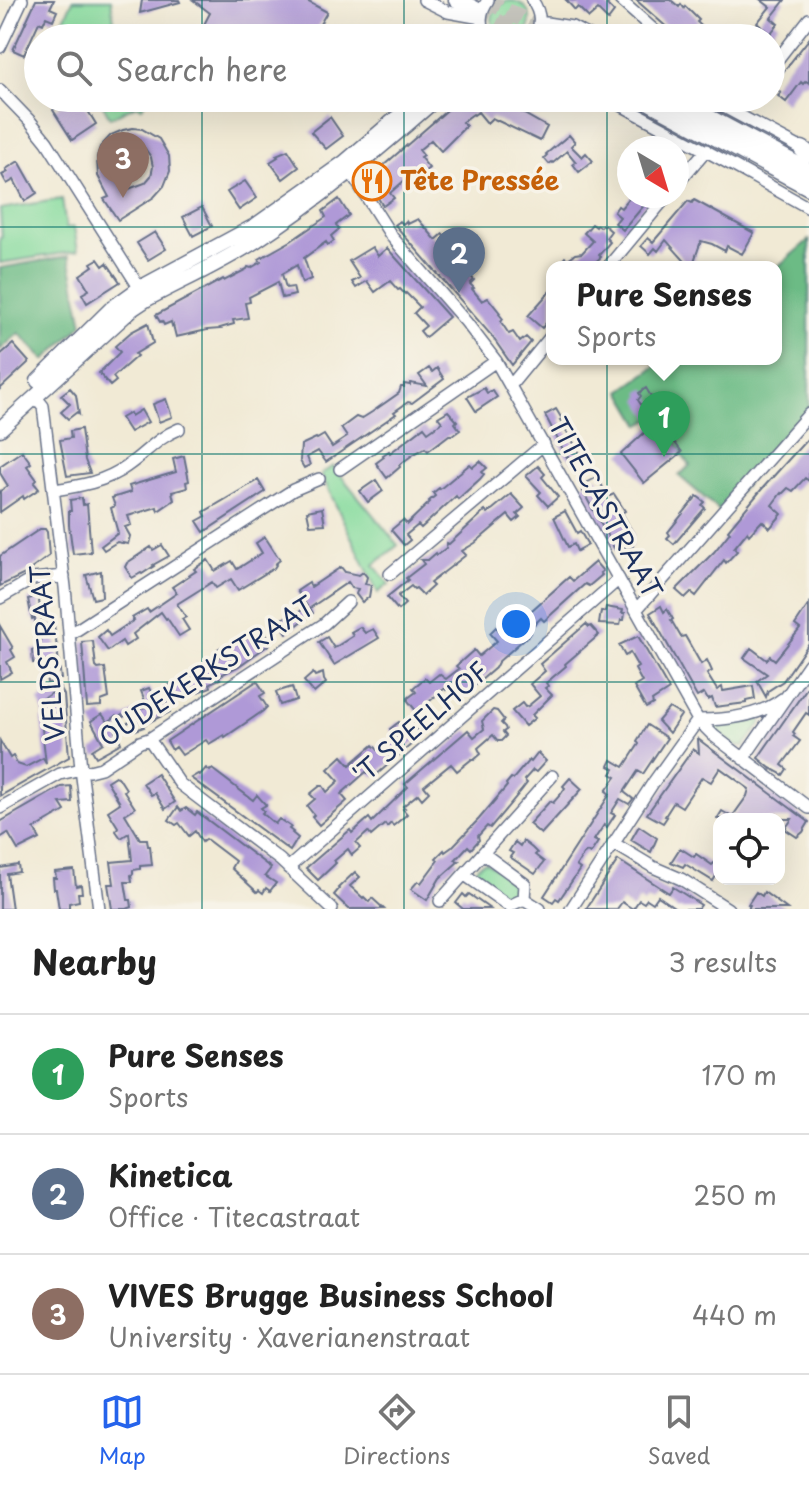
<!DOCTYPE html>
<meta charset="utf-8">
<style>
:root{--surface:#fff;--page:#f2f2f2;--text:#222;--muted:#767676;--line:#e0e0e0;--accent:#2563eb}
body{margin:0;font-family:"Playpen Sans",sans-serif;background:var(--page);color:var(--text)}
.controls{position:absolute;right:24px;bottom:24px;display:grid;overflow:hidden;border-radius:16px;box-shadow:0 8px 32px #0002}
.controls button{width:72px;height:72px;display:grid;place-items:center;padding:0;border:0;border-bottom:2px solid var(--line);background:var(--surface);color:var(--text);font:40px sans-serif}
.compass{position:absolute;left:617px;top:136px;width:72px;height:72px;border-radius:50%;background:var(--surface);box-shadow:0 8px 32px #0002;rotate:142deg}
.you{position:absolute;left:516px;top:624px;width:28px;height:28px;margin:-20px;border:6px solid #fff;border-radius:50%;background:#1a73e8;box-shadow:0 0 0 12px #1a73e833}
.badge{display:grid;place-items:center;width:52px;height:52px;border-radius:50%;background:var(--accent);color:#fff;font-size:26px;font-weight:700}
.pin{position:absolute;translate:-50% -66px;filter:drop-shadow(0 2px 4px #0008)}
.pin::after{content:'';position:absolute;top:42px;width:28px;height:24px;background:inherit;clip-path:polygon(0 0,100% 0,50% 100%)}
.popup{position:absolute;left:546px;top:261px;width:236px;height:104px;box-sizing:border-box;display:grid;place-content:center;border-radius:16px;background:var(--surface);filter:drop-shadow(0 2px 6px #0005);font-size:26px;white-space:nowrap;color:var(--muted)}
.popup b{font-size:30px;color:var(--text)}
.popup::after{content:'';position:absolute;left:50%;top:100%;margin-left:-16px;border:16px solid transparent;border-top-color:var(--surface)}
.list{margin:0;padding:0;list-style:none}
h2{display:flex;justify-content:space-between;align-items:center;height:104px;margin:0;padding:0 32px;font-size:34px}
h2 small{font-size:26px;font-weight:400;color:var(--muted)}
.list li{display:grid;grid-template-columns:52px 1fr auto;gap:24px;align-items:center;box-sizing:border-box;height:120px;padding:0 32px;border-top:2px solid var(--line)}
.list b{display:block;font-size:30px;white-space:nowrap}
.list p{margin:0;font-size:26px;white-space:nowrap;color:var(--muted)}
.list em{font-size:26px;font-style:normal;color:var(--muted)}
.icon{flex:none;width:44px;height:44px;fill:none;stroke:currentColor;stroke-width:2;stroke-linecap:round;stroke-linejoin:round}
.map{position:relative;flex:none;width:809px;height:909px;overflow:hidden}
.search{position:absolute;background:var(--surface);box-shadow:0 8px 32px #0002;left:24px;right:24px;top:24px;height:88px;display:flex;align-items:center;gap:20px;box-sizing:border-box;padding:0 28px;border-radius:44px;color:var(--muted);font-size:30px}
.sheet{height:464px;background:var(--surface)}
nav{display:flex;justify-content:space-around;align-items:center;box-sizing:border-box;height:112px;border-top:2px solid var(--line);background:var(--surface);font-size:22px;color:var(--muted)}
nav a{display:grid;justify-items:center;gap:4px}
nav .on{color:var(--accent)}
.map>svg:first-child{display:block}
.green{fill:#86db9e;stroke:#50857e;stroke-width:2}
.forest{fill:#6cbb85;stroke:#447572;stroke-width:2}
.building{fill:#af99d7;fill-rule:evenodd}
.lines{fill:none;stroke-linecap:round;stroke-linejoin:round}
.highway-tunnel{stroke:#c6c5bd;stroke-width:16;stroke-dasharray:16 8;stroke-linecap:butt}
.minor-casing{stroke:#667088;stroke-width:14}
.major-casing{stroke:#667088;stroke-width:17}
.highway-casing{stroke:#667088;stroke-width:19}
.minor{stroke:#fff;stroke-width:11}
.major{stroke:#fff;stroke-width:14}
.highway{stroke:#fff;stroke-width:16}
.grid{fill:none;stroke:#0f766e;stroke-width:2;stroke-opacity:0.55}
.labels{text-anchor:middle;stroke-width:7;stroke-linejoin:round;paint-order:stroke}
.food-label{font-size:26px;font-weight:bold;fill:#c56008;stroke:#f7f3e8;text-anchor:start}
.street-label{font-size:26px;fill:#1b2f5e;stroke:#f7f3e8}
</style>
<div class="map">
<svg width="809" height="909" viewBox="0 0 809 909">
<rect width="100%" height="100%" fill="#f7f3e8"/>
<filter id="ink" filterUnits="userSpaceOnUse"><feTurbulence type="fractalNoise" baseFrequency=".0125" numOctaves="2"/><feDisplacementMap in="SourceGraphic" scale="16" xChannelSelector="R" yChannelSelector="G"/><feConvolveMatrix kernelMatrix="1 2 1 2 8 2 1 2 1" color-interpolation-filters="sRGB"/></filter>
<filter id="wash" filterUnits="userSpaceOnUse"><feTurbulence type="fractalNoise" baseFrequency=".006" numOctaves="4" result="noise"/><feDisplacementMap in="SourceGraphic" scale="32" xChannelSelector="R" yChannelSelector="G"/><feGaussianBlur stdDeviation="1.8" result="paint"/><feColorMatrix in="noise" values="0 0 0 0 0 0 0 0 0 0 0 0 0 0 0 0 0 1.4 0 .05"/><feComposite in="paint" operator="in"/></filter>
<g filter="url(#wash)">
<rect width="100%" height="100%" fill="#f1ead5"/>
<path class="green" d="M73,0H111L114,21L119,38H55Z
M492 20a19 19 0 1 1 38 0a19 19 0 1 1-38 0Z
M99,98H147L142,107L136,105L110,118Z
M62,199L66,228L74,227L78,251L0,263V238L2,237L0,209Z
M333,466L398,545L374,565L389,584L378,593L321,474Z
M757,718L761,720V724L744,746H735L715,730V727L719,725Z
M486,862L518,884C518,891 514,897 508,899L477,879L474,874C475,868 480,863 486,862Z"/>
<path class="forest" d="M809,240V411L721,512L679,476L690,465L680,453L682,451L674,441L671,442L653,418L641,425L621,391L666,359H776V268Z
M69,256L83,324L45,360L19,333L0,350V268Z"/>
<g id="blocks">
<path class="building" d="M36,0H54L50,8L57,11L53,20L46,17L43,24L39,22L24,55L13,50Z
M142,0H179L180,2L140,13Z
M193,0H305L327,12L316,31L328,38H197L210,13Z
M566,0H611L607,5L614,12L608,20L598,10L589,18L578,7L575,10Z
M636,0H671L679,7L681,4L684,8L685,6L699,20L697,22L714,38H679Z
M761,0H785L771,18L778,24L770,34L757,23L770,7Z
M809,39V83L806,81L803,84L801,82L786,102L778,96L781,93L772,86Z
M72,98H80L96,124L72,140L53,110Z
M461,98H503L512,107L547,127L540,141L492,118L487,123L478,112L474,115L473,114L462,122L466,126L441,151L431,140L419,150L423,155L420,157L429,168L418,177L414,172L390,193L394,198L383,206L367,180Z
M330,117L343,136L326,149L311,132Z
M133,128L142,129L159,139L169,156L170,171L164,186L154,197L118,220L104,199L109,197L98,176L97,157L100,147L111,135L123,130ZM130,146L145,149L151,157L153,167L151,176L145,183L126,190L117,177L113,167L115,158L122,150Z
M569,135L575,142L571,146L582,157L586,153L593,161L579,172L573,164L576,162L567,151L553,163L552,162L549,164L544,158L547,155L546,154Z
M288,150L299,167L283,179L270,162L278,157L276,155Z
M19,161L37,193L25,201L14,180L7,184L2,175L8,172L6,169Z
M245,181L257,198L239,210L227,192Z
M631,196H652L623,230L615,223L620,217L614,212L618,206L621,208Z
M339,199L349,215L336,225L339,229L331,236L334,241L328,245L326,242L304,258L311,279L302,283L297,265L282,274L286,288L293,287L295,295L282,298L278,282L249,297L250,302L245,303L248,318L233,320L234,324L220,328L221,329L207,330L176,337L173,325L172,326L171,322L164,325L162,321L160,322L156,315L223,279L224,281L247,269L248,267L251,268L261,262L259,259L291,241L326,217L323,211Z
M694,200L754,233L742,254L727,246L725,251L712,244L701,241L692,267H690L666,240L658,251L655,248L650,254L641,246L648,238L653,242L688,201L692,203Z
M202,207L212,226L193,236L183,217Z
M418,219L436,240L443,234L452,245L457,241L462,248L453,255L474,280L470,284L474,288L472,289L482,301L488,298L500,313L499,314L503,319L501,322L509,334L513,332L520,342L526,337L531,342L512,365L491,335L395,225L400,221L403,224L406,221L408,224Z
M592,224L596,227L597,225L600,227L603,224L611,231L606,238L610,242L599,255L601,257L590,267H557L565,257L568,259L575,254L582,253L593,241L584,233Z
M155,232L166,249L148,260L137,243Z
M372,247L378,256L387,248L449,317L428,335L425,337L420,331L426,326L414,313L420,307L406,293L405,294L400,289L398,290L390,281L375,292L367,281L356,288L352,282L360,278L349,261Z
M98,259L103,266L107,263L120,282L87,303L82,294L89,290L80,275L93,266L91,263Z
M552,289V316L542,328L528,316Z
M148,323L153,343L135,354L137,356L113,377L116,381L110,386L99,373L120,352L115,346L131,332Z
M13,344L29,362L0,389V355Z
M429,368L432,372L437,368L444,379L412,403L408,402L394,412L396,414L326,462L318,451L307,457L310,465L304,468L300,461L301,445L316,438L317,439L324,435L332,447L347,437L341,428L356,417L361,419L372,412L399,393L401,387H404V384L410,385V383L427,386L419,375Z
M70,388L76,395L79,414L77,412L68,419L61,412L70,404L61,395Z
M484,388L487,393L492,390L497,397L476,411L467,397Z
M646,388L656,405L660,403L674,426L666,431L682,452L644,483L621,454L654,424L638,400L641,396L639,393Z
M166,399L172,417L159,422L153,404Z
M556,409L562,419L560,420L582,457L572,462L568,456L567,457L545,415Z
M141,410L148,422L130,432L121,418L130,413L131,416Z
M448,411L457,421L455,423L460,430L453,435H449L428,451L425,448L414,454L399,465L400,467L387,478L376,463L384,457L383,455L389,451L390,453L424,427L428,432L442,422L438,417Z
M81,429L85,460L90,473L67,476L60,440L71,438L70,431Z
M809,437V481L805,478L793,491L788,488L782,494L781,493L772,505L782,514L770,528L762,521L749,535L747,532L734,548L737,551L726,563L724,560L696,596L691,592L685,598L676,590L714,552L730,532L728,530L761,490Z
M22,451L31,463L27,466L37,480L34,483L39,489L24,499L23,496L0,512V491L8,486L0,473V466Z
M184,456L189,481L186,482L187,488L172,492L174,500L158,511L157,507L128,516L131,525L125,527L130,536L128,544L117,542L104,550L101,546L118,533L111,508L115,506L112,498L131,492L129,486L176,472L173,459Z
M480,461L487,468L482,472L484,474L480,479L458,499L456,496L421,528L418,525L406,535L410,540L404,545L391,530L403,520L407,524L430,502L429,501L435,496L433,493L439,488L440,489L470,464L473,467Z
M538,466L545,474L542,477L558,497L548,506L538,495L541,492L526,476Z
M597,477L605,491L607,490L610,496L614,494L625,511L622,513L634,535L629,539L633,546L626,550L624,545L615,550L580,486Z
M258,480L265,492L204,532L197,521L206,516L204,512Z
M376,480L383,491L368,502L360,491Z
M511,494L524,508L517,514L520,517L514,522L508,515L475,543L462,551L466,555L430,583L433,586L423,595L416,588L414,589L411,586L398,596L405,604L398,610L387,597L408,580L406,578L424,564L421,560H428L436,553L437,555L446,548L447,543L449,544L485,511L487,513L493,509Z
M697,496L705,502L702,505L705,508L674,544L667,538L670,535L668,532Z
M82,498L83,505L87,504L91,552L73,554L69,525V511H71L70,500Z
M322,508L325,524L310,525L307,511Z
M565,511L577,533L580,531L588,545L577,551L574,544L568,547L554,517Z
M40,529H45L47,532L49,556L23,575L0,586V556Z
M265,537L280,560L275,564L276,565L274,568L238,590L231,579L216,588L212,582L177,604L186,617L182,619L189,630L179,636L167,618L166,619L161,612L133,634L136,639L125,646L122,641L108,651L100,640L98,637L106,630L110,636L134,620L132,618L147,609L149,612L177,593L172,587L196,571L194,569L208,560L215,571L232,561L237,569L262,553L256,543Z
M162,545L169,556L153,565L154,566L142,574L141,573L132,578L125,567L127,563L151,547L153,550Z
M595,562L603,571L600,573L602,575L589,586L585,584L544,621L541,618L528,630L531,633L498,662L495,668L465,694L459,698L450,687L446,690L445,688L417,712L408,701V698L416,692L413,688L425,678L429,682L439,674L446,679L459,669L456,666L474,650L479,656L497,641L490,633L496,627L504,635L569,577L573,581Z
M341,567L345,572L359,575L363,572L367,577L365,584L371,585L369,597L362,602L356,594L358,589L352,588L348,582L310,608L313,613L287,633L279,621L292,613L294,616L307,606L297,591L309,583L311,587Z
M101,571L102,597L93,599L86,575Z
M38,594L42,623L35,624V618L32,619L28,599L32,598V595Z
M809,604V643L783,681L768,691L766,697L757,681L767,674L744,658L751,648L767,660L770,656L775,660L800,629L795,625Z
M661,606L664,612L667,609L673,619L671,620L681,637L685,636L701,664L707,660L712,671L707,674L717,690L722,687L723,691L753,686L755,699L746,701V703L715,707L712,698L708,700L704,693L697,697L650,613Z
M606,607L623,610L622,613H625L624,620H621L620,625L599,624L601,611L605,612Z
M586,624L589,627L591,626L599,635L565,664L566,666L546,683L548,686L545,688L552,695L532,715L535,718L525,726L512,711L522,703L525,707L528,706L540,696L530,684L545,671L540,664Z
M54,625L61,679H55L56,682L47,683L45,661L33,663L32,650L41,649L39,626Z
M0,626L13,648L11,650L15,657L7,662L12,672L0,679Z
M360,627L365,633L373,629L379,638L334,665L319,642L327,637L334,648L353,636L351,632Z
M260,629L269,638L267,639L270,644L239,666L219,676L220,679L210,683L211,687L174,701L168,686L199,672L198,669L200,668L199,666L221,656L218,649L225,645L226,647L240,639L242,641Z
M638,636L669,690L652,701L653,704L646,708L634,687L642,682L635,669L638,667L630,653L625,656L619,645Z
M93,641L96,667L98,669L105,668L109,698L101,701V706L87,707L82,642Z
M313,673L315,676L323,673L324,680L326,683L314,693L304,681Z
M257,681L265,693L260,696L267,707L263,711L225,737L224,735L209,744L206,740L182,755L176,747L172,750L167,741Z
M809,685V715L806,713L793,732L795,734L793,736L800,741L782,765L787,769L783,775L770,768L758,758Z
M292,687L296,700L280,705L276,692Z
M60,688L64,695L69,757L0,796V741L10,758L13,756L17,764L26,767L43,758L46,764L41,719L44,718L42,707L39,701Z
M149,688L158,705L166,702L170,712L143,725L144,727L136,730L132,720L116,731L121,743L96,757L92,750L103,743L91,721L102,714L108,722L116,716L118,718L122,715L123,717L147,706L141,691Z
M669,708L681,715L669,733L658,721Z
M493,710L497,711L504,720L501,723L505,727L506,730L503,732L506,736L501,741H498L493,735L478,748L481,754L474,760L472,759L457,771L451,764L424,786L429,792L422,799L418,794L403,806L405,808L403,809L407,814L405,816L393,826L391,823L387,827L385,824L371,836L368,832L356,843L360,848L352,855L348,849L334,861L336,863L318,880L306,868L350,830L352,833L369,818L372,822L408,787L405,784L468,730L474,737L484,729L482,721Z
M399,722L405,730L411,724L421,736L374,777L369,772L368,773L366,772L341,794L347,801L319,825L312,817L314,815L307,806L315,799L310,794L320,786H323L327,792L339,781L328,769L342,756L350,765L373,745L378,750L395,736L390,729Z
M647,725L667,738L643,774L638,771L624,792L633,799L629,804L620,799L611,813L615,815L607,827L604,825L594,840L598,842L590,854L587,852L583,855L576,866L580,869L576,875L559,900L556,898L553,902L544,896L610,794L606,791L616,777L611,774L614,769L609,766L612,760L624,767L639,744L637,741Z
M698,739L809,822L803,832L797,837L785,829L792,819H717L722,811L732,817L747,796L749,789L720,768L711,782L702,777L682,807L674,802L665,816L667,817L663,823L647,814L693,749L699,753Z
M538,753L546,761L536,772L533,770L524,780L527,783L521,791L490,828L487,826L478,836L479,840L471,849L468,846L455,860L459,861L440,878L427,900L411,889L418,881L421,883L438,860L436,858L444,850L445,852L452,847L479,819L507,786L506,784L511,778L513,779L529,760L531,762Z
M206,768L210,771L212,769L253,800L257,795L266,805L261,808L264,811L262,813L275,824L279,819L291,827L289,829L293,832L292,833L298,838L290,851L191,778L198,774L200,775Z
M157,774L175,802L165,809L155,793L151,795L143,783Z
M115,776L119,778L126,789L124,791L135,808L125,814L140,839H147L148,846H150L152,865L140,866V869L133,870V874L131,875L132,882H125L128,900H131L132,907L127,909H112L108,884H114L111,862L132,860L129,833L121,838L116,831L118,827L108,811L120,803L107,781Z
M570,778L582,789L541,834L529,824L550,801L553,803L561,794L565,788L563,786Z
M71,786L72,802L60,803L65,811L34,829L40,839L18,850L8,833L0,838V822L61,787Z
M178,807L181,811L186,808L195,815L197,812L271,868L265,876L276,883L270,891L266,888L263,893L259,890L257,892L231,868L235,861L206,839L202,842L195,831L189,836L179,823L176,825L169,820Z
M639,826L657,838L651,852L631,840Z
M523,841L532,848L537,853L535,855L544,862L535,874L510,857L513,853L509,851L515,842L520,846Z
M680,848L694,857L696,854L712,865L714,863L719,867V871L713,881L685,864L683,867L671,862Z
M618,860L669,893L673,887L701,905L698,909H677L658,896L653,903L647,899L644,903L639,900L633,909L622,902L617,909H586Z
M18,865L19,872L7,874L12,909H0V868Z
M74,870L76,886L81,885L82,893H78L79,901L69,903V909H59L56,889H54L53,878H56L55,872Z
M355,872L360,877L350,886L363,898L364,897L369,902L372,898L384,909H349L334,895L339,889L338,888Z
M756,892L762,896L764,892L787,909H748L750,905L748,904Z
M463,894L466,897L469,894L490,909H463L456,903Z"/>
</g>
</g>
<g filter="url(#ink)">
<use href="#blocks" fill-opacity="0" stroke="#667088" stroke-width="2"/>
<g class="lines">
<path class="highway-tunnel" d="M486,0L546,31
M476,10L529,38"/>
<defs>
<path id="minor" d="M424,0L448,12L481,18
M532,0C541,13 542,25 534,38
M620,0L663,38
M540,22L572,27L593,38
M487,38C479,25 479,13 488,0
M0,47L22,0
M771,68L809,19
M0,90L30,121L47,142L144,295
M608,98L734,166L809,208
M707,98L808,152
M736,113L748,98
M347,166L392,237L466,322L496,361L698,720L714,736L809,808
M677,184L706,150
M608,267L667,196
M511,385L552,335
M35,396L43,406L65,587L81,769L99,909
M340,469L496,361
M54,490C80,486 105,482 127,466C146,453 157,438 179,429
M390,574L544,444
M0,598L33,579L64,576
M636,610L809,414
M69,635L293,490L319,479
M698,720C726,720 759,717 782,699
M149,739L180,784L280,860L332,909
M743,759L809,664
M0,808L60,774L81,769L89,771L101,768L140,742L149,739L324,624L348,602
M613,843L653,867L681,879L728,909
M288,868L619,579
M465,875L509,906L524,899L525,884L484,854
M524,899L540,909
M440,901L552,776
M571,909L653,783L698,720"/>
<path id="major" d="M484,38L485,36
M38,381L111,309L140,288L255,226L344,163L420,98
M0,429L132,309L147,299C183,280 221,263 255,241C320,199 379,149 437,98"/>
<path id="highway" d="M457,0L476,10
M546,31L559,38
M642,98L809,187
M672,98L809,171
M802,149L809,154"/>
</defs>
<use href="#minor" class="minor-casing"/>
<use href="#major" class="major-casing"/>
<use href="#highway" class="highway-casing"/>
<use href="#minor" class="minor"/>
<use href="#major" class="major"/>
<use href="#highway" class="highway"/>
</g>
</g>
<path class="grid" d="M202,0V38M404,0V38M607,0V38M202,98V909M404,98V909M607,98V909M0,227H809M0,454H809M0,682H809"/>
<defs>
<symbol id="restaurant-ring" viewBox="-11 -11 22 22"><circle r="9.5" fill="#f7f3e8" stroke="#e8710a" stroke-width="1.5"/><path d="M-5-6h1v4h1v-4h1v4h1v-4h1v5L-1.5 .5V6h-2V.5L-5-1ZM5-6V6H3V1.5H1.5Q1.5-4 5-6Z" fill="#e8710a"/></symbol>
</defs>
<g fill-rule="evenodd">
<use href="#restaurant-ring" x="350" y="159" width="44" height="44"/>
</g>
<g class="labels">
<g class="food-label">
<text x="400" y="190">Tête Pressée</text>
</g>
<g class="street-label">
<text transform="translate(605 508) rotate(61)" y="9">TITECASTRAAT</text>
<text transform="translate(48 653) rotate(-95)" y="9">VELDSTRAAT</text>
<text transform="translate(207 672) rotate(-33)" y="9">OUDEKERKSTRAAT</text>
<text transform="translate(421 723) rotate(-41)" y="9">'T SPEELHOF</text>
</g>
</g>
</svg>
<div class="controls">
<button><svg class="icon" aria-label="locate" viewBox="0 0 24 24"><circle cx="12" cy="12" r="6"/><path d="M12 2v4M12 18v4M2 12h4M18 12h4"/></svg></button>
</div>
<svg class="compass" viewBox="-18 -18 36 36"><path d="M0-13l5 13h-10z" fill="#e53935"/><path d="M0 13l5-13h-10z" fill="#767676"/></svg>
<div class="you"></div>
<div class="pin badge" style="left:664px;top:457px;background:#2e9e5b">1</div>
<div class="popup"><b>Pure Senses</b>Sports</div>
<div class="pin badge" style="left:459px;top:293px;background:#5c6f8a">2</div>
<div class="pin badge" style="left:123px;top:198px;background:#8d6e63">3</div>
<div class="search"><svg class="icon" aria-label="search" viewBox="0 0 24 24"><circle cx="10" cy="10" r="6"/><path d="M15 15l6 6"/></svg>Search here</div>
</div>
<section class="sheet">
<h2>Nearby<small>3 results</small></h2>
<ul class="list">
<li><span class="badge" style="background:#2e9e5b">1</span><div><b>Pure Senses</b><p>Sports</p></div><em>170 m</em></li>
<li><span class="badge" style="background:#5c6f8a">2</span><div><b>Kinetica</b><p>Office · Titecastraat</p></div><em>250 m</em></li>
<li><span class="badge" style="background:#8d6e63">3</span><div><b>VIVES Brugge Business School</b><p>University · Xaverianenstraat</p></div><em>440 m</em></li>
</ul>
</section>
<nav>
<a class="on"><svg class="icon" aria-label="map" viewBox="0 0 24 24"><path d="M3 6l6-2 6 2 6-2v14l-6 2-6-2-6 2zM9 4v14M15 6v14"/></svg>Map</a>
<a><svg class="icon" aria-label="directions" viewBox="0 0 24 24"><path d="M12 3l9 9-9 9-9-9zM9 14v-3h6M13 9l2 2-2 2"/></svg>Directions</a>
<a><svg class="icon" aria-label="saved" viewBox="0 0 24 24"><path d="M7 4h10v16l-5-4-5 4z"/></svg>Saved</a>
</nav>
